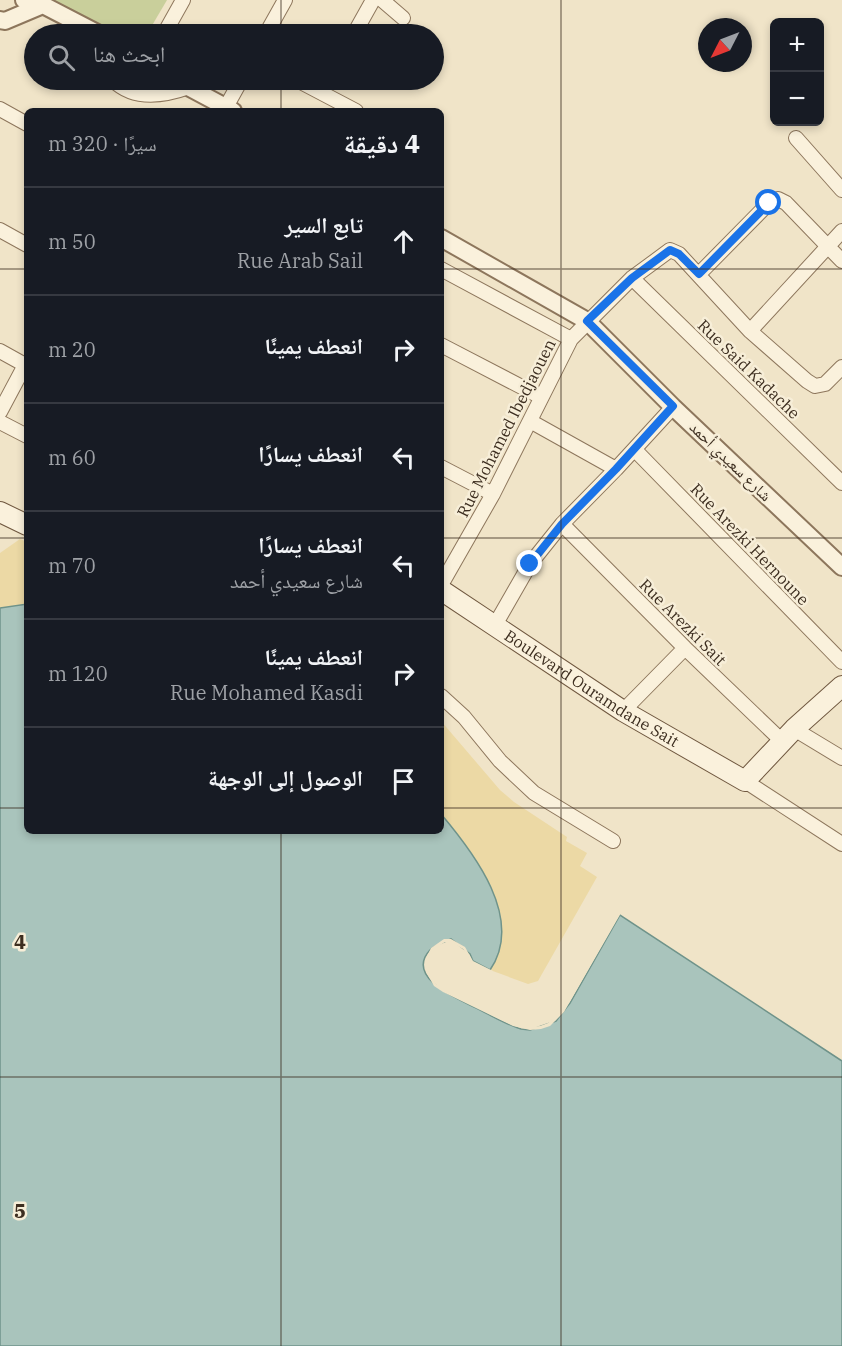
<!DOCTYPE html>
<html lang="ar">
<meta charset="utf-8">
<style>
:root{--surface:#171b24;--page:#242831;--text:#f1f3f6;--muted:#9ea1a6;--line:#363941}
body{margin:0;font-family:"IBM Plex Serif","Noto Naskh Arabic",serif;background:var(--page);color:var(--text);direction:rtl}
.controls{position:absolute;right:18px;top:18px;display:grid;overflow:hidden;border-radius:9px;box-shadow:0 3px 9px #0003}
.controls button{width:54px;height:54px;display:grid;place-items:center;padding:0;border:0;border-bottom:2px solid var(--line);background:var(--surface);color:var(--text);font:30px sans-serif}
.compass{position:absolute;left:698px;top:18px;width:54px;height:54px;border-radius:50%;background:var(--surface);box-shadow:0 3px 9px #0003;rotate:228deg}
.stop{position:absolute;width:18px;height:18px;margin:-14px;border:4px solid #1a73e8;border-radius:50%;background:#fff}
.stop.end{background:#1a73e8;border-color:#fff;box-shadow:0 2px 6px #0008}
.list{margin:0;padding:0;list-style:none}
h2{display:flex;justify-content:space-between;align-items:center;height:78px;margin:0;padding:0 24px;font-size:26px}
h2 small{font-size:20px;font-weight:400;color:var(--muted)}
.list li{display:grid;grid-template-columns:39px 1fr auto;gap:18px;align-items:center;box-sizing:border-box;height:108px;padding:0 24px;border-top:2px solid var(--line)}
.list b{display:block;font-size:22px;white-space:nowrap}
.list p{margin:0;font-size:20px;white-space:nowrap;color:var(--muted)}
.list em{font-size:20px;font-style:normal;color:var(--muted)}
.icon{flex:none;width:33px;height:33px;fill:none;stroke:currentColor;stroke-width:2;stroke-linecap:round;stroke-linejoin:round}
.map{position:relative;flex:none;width:842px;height:1346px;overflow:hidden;direction:ltr}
.search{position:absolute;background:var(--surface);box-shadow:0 3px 9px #0003;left:24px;top:24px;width:420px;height:66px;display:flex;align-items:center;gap:15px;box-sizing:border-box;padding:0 21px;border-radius:33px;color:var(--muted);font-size:22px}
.panel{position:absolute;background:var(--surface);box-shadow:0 3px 9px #0003;left:24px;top:108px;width:420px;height:726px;border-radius:9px;direction:rtl}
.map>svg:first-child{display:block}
.green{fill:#c9cf9b}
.sand{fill:#ecd9a5}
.water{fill:#a9c4bc;stroke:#6f938a;stroke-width:1.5}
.pier{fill:#f0e4c8}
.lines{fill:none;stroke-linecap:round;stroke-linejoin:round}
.minor-casing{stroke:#8d765c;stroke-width:16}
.tertiary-casing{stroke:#8d765c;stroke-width:20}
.secondary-casing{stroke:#6f573f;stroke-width:22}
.minor{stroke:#faf1dc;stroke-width:14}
.tertiary{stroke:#faf1dc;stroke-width:16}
.secondary{stroke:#faf1dc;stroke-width:20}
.route{stroke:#1a73e8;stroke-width:8}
.grid{fill:none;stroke:#3d2e20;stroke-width:1.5;stroke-opacity:0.55}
.labels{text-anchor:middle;stroke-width:5;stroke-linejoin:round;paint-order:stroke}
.street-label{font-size:16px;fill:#3d2e20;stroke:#f7eed8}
.grid-label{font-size:20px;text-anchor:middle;font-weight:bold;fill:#3d2e20;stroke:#f7eed8;stroke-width:5;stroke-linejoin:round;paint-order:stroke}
</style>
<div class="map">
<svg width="842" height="1346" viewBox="0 0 842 1346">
<rect width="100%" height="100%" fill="#f0e4c8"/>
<path class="green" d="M45,0H167L147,34H110Z"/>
<path class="sand" d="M20,539L27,542V604L0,608V553Z
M441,721L500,790L514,802L567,837L566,841L587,853L580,866L597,877L538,981L528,984L490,970C525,919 474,852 441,814Z"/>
<path class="water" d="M27,604V831H441V814C474,853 525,919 490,970L473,961L470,954L451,939C445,942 435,945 430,950C405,977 456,998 474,1007C489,1014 504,1024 521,1029L530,1030L556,1021L570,1003L620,915L842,1061V1346H0V608Z"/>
<path class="pier" d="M621,913L564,1012L550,1026L541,1029L530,1030L513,1026L443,992L434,986L426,972V958L431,948L444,939H451L465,947L473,961L493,971L489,973L472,963L463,949L451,942H445L433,950L428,959V971L436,984L514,1023L530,1027L540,1026L548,1023L562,1011L618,914Z"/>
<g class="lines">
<defs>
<path id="minor" d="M382,0L403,18
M164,34L183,0
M266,34L285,0
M354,34L373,0
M113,80C134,101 164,96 189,87
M297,80L356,111
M226,107L241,80
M0,109L27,124
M796,138L842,190
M0,230L27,245
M441,269L571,339
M699,274L769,203L778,199L786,203L842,261
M632,278L842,483
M750,331L842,231
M441,345L541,397
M0,351L27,366
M0,412L25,365
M530,421L616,469
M0,422L27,436
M635,450L842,662
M441,467L493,494
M562,524L685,648L782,741
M441,585L493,494L571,339L632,278L670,250L679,254L750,331L807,381L815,386L825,384L842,367
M495,625L530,564L562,524L616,469L673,407
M441,696L464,717L500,761L534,793L613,841
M623,711L685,648
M794,729L842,758
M745,781L842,844"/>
<path id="tertiary" d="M24,0L43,5L99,34
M0,20L5,21L43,5
M175,80L233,111
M441,238L587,321L673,407L842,567"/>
<g id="secondary">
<path d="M0,512L27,525"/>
<path id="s1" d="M441,590L623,711L745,781L794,729L842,686"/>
</g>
</defs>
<use href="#minor" class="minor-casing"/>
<use href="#tertiary" class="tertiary-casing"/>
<use href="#secondary" class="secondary-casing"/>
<use href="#minor" class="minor"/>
<use href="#tertiary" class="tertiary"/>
<use href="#secondary" class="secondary"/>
</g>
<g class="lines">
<path class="route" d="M530,564L562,524L616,469L673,406L587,321L632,278L670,250L679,254L699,274L769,203"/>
</g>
<path class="grid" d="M281,0V34M561,0V1346M281,80V111M0,269H27M441,269H842M0,538H27M441,538H842M0,808H27M441,808H842M281,831V1346M0,1077H842"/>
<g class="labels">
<g class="street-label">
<text transform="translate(749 369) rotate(44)" y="6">Rue Said Kadache</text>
<text transform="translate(506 428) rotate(-63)" y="6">Rue Mohamed Ibedjaouen</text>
<text transform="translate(731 461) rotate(44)" y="6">شارع سعيدي أحمد</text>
<text transform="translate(750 544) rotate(46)" y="6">Rue Arezki Hernoune</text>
<text transform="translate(683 622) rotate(45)" y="6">Rue Arezki Sait</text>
<text dy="6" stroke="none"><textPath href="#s1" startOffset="180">Boulevard Ouramdane Sait</textPath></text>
</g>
</g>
<g class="grid-label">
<text x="20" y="949">4</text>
<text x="20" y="1218">5</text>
</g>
</svg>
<div class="controls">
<button>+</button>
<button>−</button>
</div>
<svg class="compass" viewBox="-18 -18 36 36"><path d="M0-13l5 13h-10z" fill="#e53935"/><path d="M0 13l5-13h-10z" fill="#9ea1a6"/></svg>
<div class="stop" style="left:769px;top:203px"></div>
<div class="stop end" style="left:530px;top:564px"></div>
<div class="search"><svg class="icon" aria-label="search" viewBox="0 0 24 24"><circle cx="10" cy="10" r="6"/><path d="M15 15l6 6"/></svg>ابحث هنا</div>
<section class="panel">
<h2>4 دقيقة<small>سيرًا · 320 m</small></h2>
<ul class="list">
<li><svg class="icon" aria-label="ahead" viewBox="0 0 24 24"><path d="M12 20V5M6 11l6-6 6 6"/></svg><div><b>تابع السير</b><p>Rue Arab Sail</p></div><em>50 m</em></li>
<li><svg class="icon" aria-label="right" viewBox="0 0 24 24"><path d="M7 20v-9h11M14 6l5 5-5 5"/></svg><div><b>انعطف يمينًا</b></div><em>20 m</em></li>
<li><svg class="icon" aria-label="left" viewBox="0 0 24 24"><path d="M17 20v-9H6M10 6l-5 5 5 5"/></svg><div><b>انعطف يسارًا</b></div><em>60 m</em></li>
<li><svg class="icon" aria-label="left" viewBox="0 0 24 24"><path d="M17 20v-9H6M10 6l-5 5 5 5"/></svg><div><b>انعطف يسارًا</b><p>شارع سعيدي أحمد</p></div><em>70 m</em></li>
<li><svg class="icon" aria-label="right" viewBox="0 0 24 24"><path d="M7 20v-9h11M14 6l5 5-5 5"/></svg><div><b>انعطف يمينًا</b><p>Rue Mohamed Kasdi</p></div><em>120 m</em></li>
<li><svg class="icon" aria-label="arrive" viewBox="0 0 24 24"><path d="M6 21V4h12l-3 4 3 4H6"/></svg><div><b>الوصول إلى الوجهة</b></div></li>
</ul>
</section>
</div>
